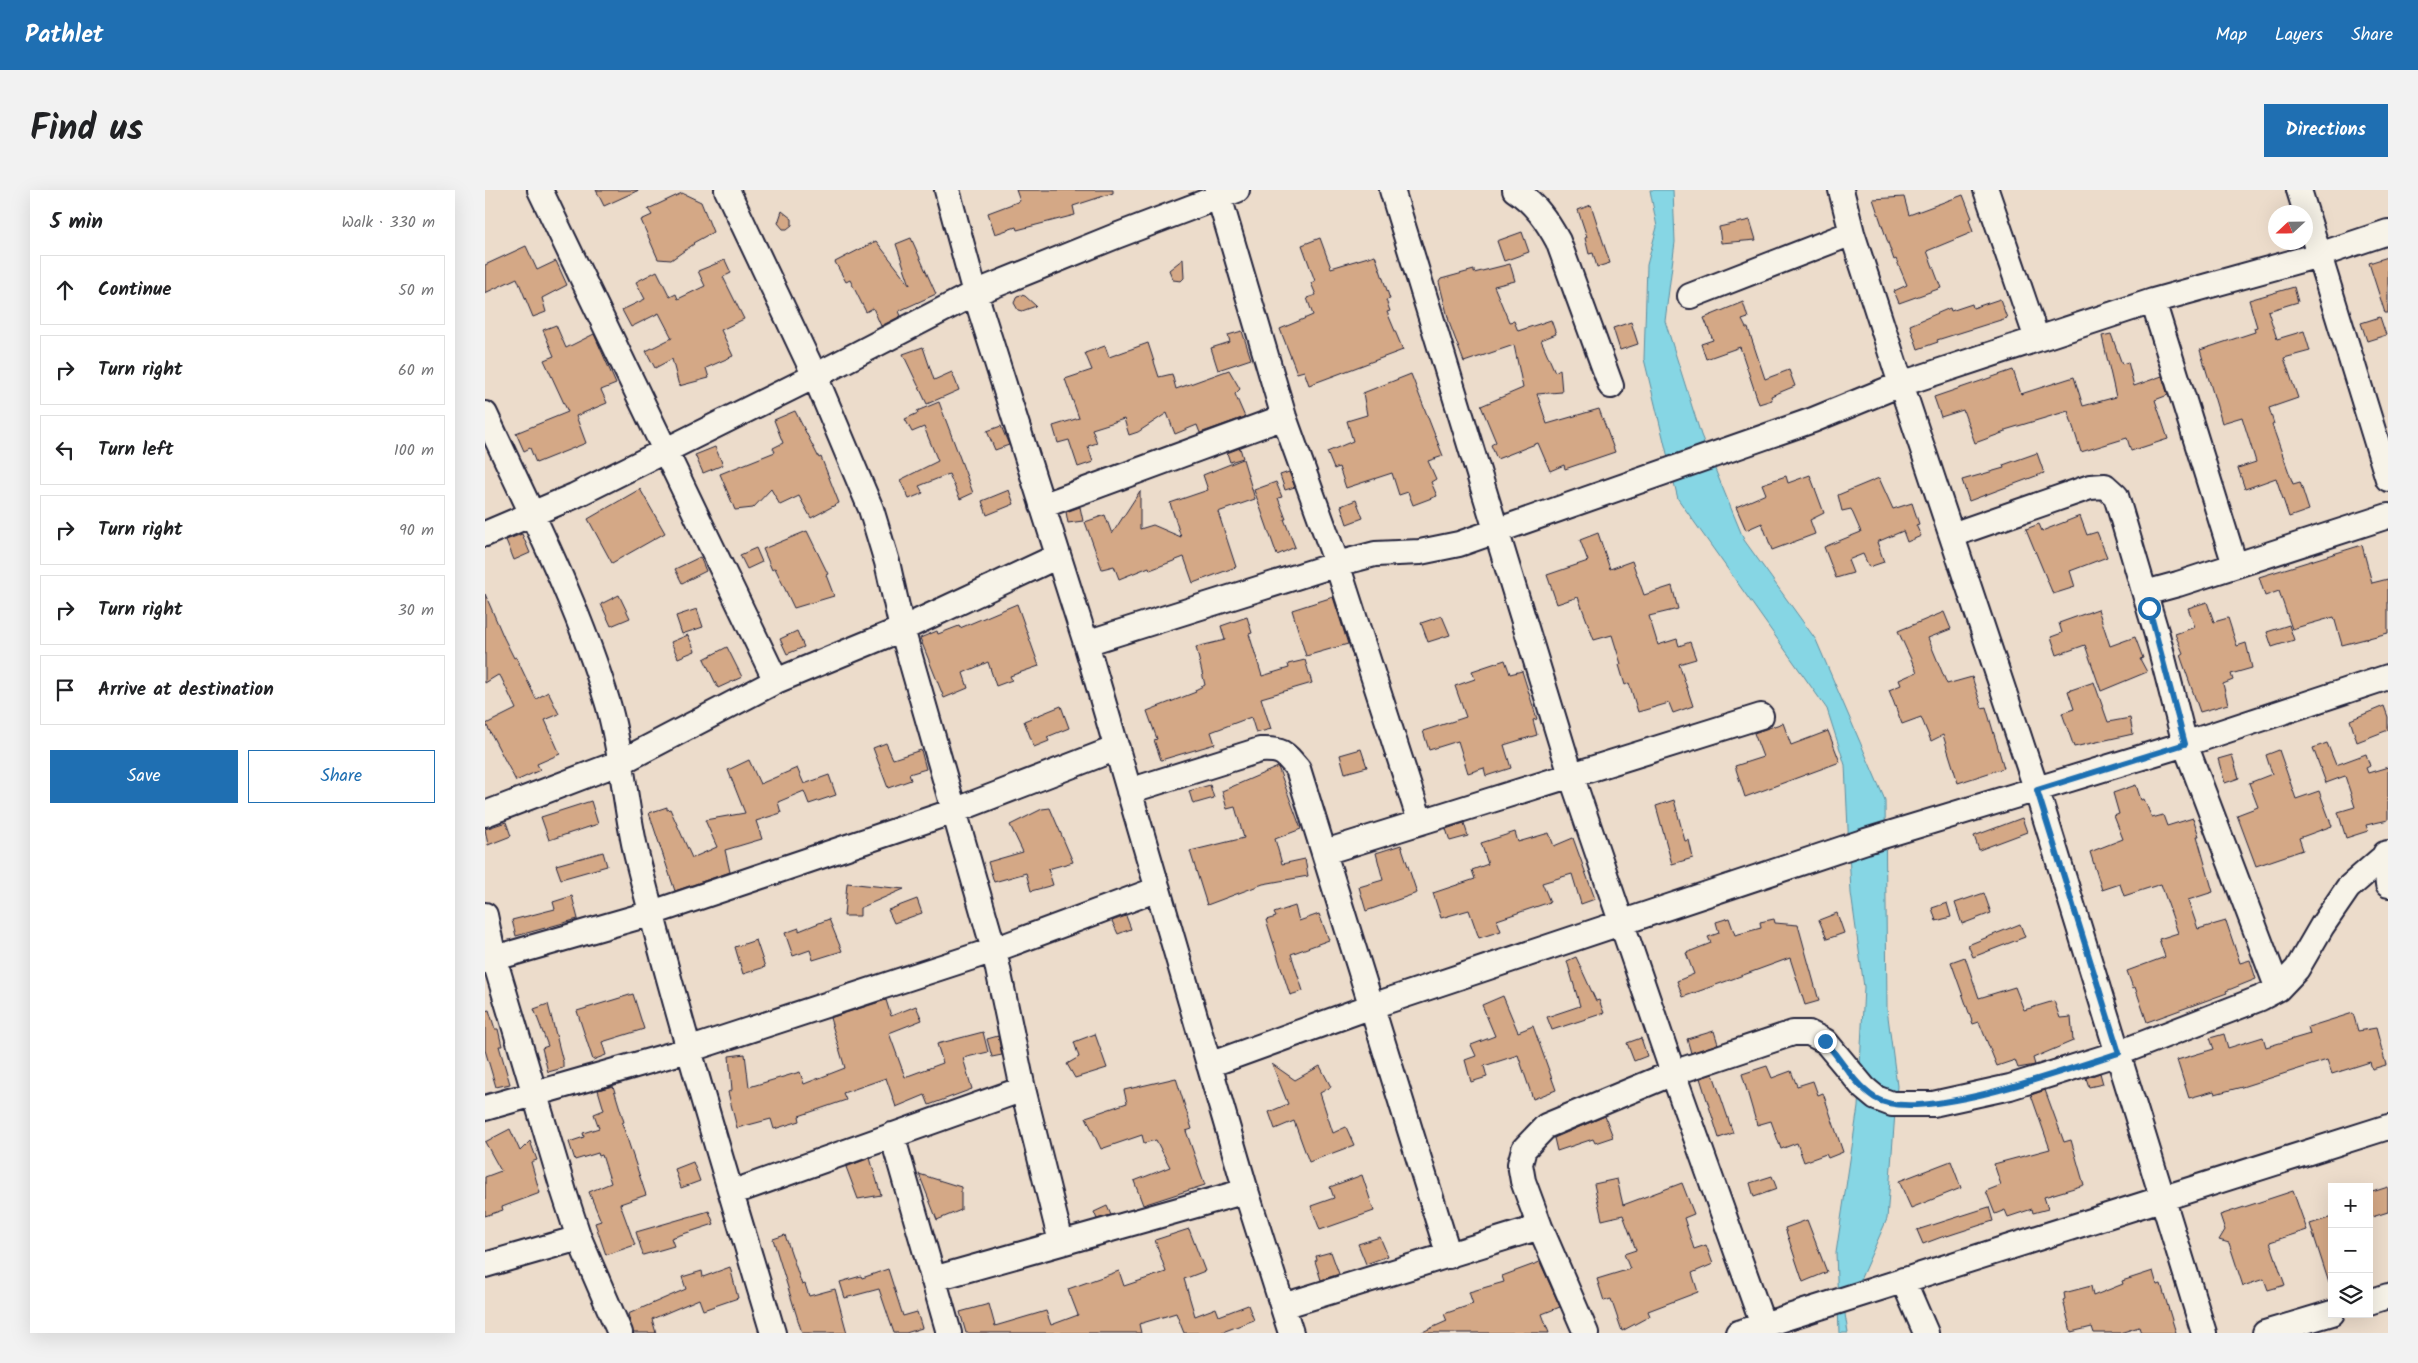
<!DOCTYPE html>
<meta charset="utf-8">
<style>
:root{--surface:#fff;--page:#f2f2f2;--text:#202124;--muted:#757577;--line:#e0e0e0;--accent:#1f6fb2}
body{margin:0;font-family:Kalam,sans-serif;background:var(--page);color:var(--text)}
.controls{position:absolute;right:15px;bottom:15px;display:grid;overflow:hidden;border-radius:0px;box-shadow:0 5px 20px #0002}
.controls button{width:45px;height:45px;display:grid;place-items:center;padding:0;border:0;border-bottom:1px solid var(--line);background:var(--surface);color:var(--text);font:25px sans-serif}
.compass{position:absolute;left:1783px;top:15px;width:45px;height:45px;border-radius:50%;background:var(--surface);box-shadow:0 5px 20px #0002;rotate:248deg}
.stop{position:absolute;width:15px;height:15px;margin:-11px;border:4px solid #1f6fb2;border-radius:50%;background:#fff}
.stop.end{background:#1f6fb2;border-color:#fff;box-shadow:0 1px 5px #0008}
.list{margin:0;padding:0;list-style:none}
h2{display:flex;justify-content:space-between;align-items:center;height:65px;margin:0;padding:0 20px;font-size:21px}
h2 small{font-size:16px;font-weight:400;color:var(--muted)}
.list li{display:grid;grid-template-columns:32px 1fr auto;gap:15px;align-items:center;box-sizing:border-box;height:70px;margin:0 10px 10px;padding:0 10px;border:1px solid var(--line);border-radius:0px}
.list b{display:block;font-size:19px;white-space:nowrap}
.list em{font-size:16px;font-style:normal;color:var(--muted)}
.actions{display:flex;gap:10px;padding:15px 20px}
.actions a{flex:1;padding:11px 0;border:1px solid var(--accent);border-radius:0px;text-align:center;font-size:18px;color:var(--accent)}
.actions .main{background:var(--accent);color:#fff}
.icon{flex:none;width:28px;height:28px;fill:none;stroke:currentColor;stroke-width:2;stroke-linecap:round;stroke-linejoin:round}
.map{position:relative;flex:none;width:1903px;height:1143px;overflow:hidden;border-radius:0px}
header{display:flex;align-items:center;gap:30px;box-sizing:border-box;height:70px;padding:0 25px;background:var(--accent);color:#fff}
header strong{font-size:24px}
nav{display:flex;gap:28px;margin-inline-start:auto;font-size:18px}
.intro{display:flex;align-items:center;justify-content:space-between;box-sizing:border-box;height:120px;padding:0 30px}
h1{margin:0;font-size:35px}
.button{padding:12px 22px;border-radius:0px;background:var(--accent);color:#fff;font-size:18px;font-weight:700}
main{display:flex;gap:30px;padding:0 30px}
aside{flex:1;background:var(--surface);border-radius:0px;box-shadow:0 5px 20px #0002}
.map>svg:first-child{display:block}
.water{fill:#86d6e4;stroke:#5e8ea0}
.building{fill:#d4a886;stroke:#22223b}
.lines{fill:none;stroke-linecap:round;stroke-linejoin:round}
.minor-casing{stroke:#22223b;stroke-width:28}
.minor{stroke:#f7f3e8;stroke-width:24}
.route{stroke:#1f6fb2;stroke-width:6}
</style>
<header>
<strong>Pathlet</strong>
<nav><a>Map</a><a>Layers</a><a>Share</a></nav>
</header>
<div class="intro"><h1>Find us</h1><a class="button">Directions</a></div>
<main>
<aside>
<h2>5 min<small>Walk · 330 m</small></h2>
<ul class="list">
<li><svg class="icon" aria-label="ahead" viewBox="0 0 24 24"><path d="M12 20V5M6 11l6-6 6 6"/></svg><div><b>Continue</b></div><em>50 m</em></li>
<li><svg class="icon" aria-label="right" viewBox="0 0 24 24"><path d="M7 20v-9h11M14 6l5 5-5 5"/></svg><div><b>Turn right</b></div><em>60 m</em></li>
<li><svg class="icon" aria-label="left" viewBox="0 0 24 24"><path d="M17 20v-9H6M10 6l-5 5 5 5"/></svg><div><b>Turn left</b></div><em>100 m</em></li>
<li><svg class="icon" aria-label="right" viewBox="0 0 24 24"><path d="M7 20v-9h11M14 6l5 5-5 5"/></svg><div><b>Turn right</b></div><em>90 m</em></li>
<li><svg class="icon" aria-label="right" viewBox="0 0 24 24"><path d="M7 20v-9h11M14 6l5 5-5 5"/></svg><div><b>Turn right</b></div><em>30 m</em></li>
<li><svg class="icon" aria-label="arrive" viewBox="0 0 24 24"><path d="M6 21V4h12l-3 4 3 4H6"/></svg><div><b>Arrive at destination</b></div></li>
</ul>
<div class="actions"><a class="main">Save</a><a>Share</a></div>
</aside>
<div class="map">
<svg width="1903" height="1143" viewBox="0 0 1903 1143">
<rect width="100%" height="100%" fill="#ecdccb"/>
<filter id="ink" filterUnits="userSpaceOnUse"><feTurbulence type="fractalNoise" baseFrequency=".02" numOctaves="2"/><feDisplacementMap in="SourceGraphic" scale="10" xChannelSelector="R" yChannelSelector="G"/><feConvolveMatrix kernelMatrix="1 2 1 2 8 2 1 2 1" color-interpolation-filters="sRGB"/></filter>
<g filter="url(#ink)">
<path class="water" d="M1165,0H1188L1190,52L1180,131L1216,245L1259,350L1331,450L1400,610L1402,819L1412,896L1402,1029L1360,1124L1363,1143H1354L1351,1063L1373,917L1379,797L1366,703L1360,575L1342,519L1193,309L1159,169L1162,75L1172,37Z"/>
<path class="building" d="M111,0H154L119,16Z
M531,0H628V3L588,16L590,25L532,40L531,37L510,44L503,23L535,11Z
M197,3L216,12L228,42L208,53L209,54L186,70L173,69L156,30L167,25L163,19Z
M1478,5L1487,28L1484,29L1488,42L1442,61L1456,98L1414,113L1409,101L1422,95L1411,69L1409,70L1388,9L1419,7L1424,25Z
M1106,15L1125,73L1112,77L1108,63L1104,64L1100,48L1102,47L1093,20Z
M297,21L307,29V35L302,39H298L293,33Z
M1265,30L1271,50L1236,53L1234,37Z
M1037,42L1044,62L1019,71L1012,51Z
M426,48L451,104L414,121L416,126L396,136L388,118L381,122L365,90L361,92L350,72L391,51L425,95L411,54Z
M835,48L846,78L890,65L905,109L901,110L905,121L902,122L918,160L824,195L819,181L812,183L795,139L828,125L822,108L831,105L826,93L830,91L817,55Z
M41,56L52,80L71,71L82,95L57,108L61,122L48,127L32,88L0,103V75Z
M1903,67V123H1900L1884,73Z
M698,69L699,88L696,91L688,90L684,80Z
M240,70L246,83L238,87L259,129L236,140L248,166L221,178L224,188L194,196L187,169L170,178L161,161L187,148L174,123L146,137L137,120L160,109L151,92L172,81L185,107L191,104L193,109L220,96L213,81Z
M1025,74L1030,91L1009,96L1024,132L1029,131L1033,141L1066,130L1071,144L1056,150L1070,182L1075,179L1077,202L1052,204L1062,234L1114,219L1130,262L1080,279L1079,275L1065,281L1053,253L1012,269L1006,255L1011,252L996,216L1038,198L1029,155L979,172L965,135L954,92L956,89L989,80V83Z
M1809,97L1813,112L1783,121L1792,149L1819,141L1825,161L1799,168L1813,208L1784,218L1789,234L1787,235L1808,294L1815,292L1824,320L1804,327L1791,288L1760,299L1753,278L1771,272L1757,227L1737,233L1715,160L1770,142L1769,138L1772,137L1764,110Z
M536,105L540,106L551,116L537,121L533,120L529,113L532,106Z
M1515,109L1522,128L1452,150L1453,152L1433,159L1425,135L1465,118L1466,121L1487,114L1488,118Z
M1258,112L1263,128L1257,130L1261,138H1263L1280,189L1304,180L1310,196L1286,206L1287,210L1274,214L1255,157L1221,169L1216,154L1228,150L1219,128Z
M1895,127L1901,145L1882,151L1876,133Z
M1146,132L1153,154L1135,160L1128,138Z
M71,135L81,158L109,144L131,194L116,200L122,213L91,226L101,253L51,273L45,258L39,261L31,243L83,222L59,170L69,166L58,140Z
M757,141L766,169L733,180L726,158L745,152L743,145Z
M1626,144L1637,174L1643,172L1649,196L1677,186L1683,205L1670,210L1683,249L1646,261L1642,248L1596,262L1583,221L1520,240V242L1490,253L1478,220L1456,227L1449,207L1528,180L1536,204L1589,187L1598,216L1631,207L1617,146Z
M663,153L674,187L687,184L691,199L744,180L755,199L750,204L760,227L715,243L712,235L690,244L682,223L653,242L644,245L639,229L607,239L612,253L603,256L608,272L593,277L584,250L573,253L568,236L594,228L580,189L607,180L600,163L620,156L624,167Z
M438,157L449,190L467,182L474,200L442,214L418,164Z
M926,184L958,266L943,271L951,289L946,292L952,306L928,315L923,302L914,305L907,283L861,298L854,277L849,279L842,262L868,251L862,231L882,225L878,203Z
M454,212L488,303L475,309L464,284L434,296L438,303L424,309L415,290L453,271L439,237L427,242L420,229L433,223L432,221Z
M310,221L334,268L336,267L354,313L326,328L314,306L295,315L286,299L268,318L250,320L235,284L290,262L288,258L298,253L289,230Z
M516,236L524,255L510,260L502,241Z
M230,257L238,275L218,283L210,265Z
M755,258L758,268L745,272L742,263Z
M1552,263L1559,283L1484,311L1477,290L1519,278L1518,275Z
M758,269L770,309L733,322L751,377L708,393L699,367L665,380L664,377L634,389L629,376L617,379L600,332L620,325L627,344L655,301V339L668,335L696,347L685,313L723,300L718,285Z
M804,282L810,297L800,300L795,285Z
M1325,285L1339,323L1325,330L1330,344L1287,360L1277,333L1261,340L1251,317L1281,304L1277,294L1301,286L1303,293Z
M1394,288L1408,319L1427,313L1434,334L1431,335L1436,346L1422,352L1418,341L1392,352L1399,372L1384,377L1378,364L1363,370L1368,383L1351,388L1339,357L1376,342L1366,319L1357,321L1353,305Z
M791,292L797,307L793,308L801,329H799L810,357L792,365L769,300Z
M155,299L180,343L127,373L103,329Z
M524,300L529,314L502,325L497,311Z
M871,310L878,328L862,334L856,316Z
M595,317L598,331L583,333L581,322Z
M1595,326L1602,345L1612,342L1622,367L1585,381L1590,397L1568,404L1541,339L1554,334L1557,341Z
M322,341L343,384L341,385L349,406L309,418L290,378L287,380L278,359Z
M1113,343L1125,379L1147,371L1159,405L1187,396L1193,419L1164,426L1173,455L1192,449L1194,456L1205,452L1211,469L1194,474L1208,516L1188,523L1184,513L1153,522L1144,493L1140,495L1134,475L1136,474L1127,445L1109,450L1093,407L1072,414L1062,385L1103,371L1095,350Z
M37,344L45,363L29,370L21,350Z
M1877,355L1887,393L1903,389V443L1857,455L1849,427L1807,439L1794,401L1780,406L1774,387Z
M271,358L277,372L262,379L255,365Z
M215,367L221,381L197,393L190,379Z
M0,404L19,448L29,468L31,467L51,509L63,502L74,524L60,530L75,564L52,574L55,580L31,591L1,534L31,519L16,487L13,485L0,493Z
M134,405L145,428L126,436L116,414Z
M848,407L863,454L821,466L807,420Z
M1722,412L1729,432L1743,428L1752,456L1761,453L1767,478L1746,484L1748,490L1738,494L1743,514L1715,522L1695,465L1698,463L1690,444L1710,437L1703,418Z
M532,414L554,476L525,486L527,490L511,496L503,472L478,483L483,498L459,508L435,448L452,441L453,444L474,436L475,438Z
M212,419L218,437L197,444L191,426Z
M1613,419L1625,456L1650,447L1658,468L1655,469L1662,482L1616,501L1600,455L1572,465L1566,447L1577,443L1574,433Z
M1459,422L1466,439L1443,448L1462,494L1487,487L1497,518L1501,517L1519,578L1473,593L1458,545L1446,551L1436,527L1417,534L1404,500L1416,495L1414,490L1432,482L1413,441Z
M957,426L965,445L943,452L936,433Z
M762,427L767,443L764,444L777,486L804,478L803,474L820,470L827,493L776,508L786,539L771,543L766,527L726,542L730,554L676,570L669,550L672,549L662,521L711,502L710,500L720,495L711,457L740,450L736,436Z
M1804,435L1809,450L1787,457L1782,442Z
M312,441L319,457L302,464L295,449Z
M203,445L210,461L193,468L186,452Z
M242,457L257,487L233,498L219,469Z
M1020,470L1025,484L1037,481L1052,529L1048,530L1052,545L1019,555L1026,578L1001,586L999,578L983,583L973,551L944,560L938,541L981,527L970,496L990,489L987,481Z
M1609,492L1623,532L1645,528L1648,544L1589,557L1577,523L1589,519L1583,501Z
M576,516L584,538L562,547L564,551L549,557L539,531Z
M1899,516L1903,527V540L1872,552L1865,530Z
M1298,533L1306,555L1343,541L1355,572L1260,607L1250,576L1278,567L1269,543Z
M401,553L408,569L436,560L441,579L424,584L426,590L403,598L388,558Z
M1842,553L1851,575L1881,564L1885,576L1881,578L1883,583L1903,577V630L1881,635L1883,641L1861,648L1853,622L1870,617L1860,586L1841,593L1828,558Z
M876,559L882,577L860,583L855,565Z
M1794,560L1811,609L1834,601L1847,636L1814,648L1818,660L1771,676L1752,625L1773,617L1764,593L1787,584L1781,565Z
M1747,565L1754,588L1740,593L1733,569Z
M264,570L275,594L312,578L319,594L344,585L351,605L324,614L319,601L293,612L296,623L271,631L277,649L240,660L245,682L190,701L164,623L182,617V620L185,619L207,668L232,657L220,630L260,623L243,580Z
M793,577L816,639L790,649L797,674L820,669L823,686L778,694L722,715L705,661L759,648L750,617L742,619L737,601Z
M725,595L729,608L708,614L704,601Z
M1651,595L1656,610L1659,609L1667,628L1678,625L1682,636L1708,628L1714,646H1712L1728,702L1703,710L1713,739L1741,731L1755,773L1765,770L1771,789L1741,801L1742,803L1662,832L1650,797L1648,798L1642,781L1680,767L1674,749L1693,743L1676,694L1639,706L1635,694L1617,700L1605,662L1638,649L1629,626L1634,624L1628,603Z
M1189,610L1200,651L1204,650L1208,668L1187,674L1171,616Z
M106,611L113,634L64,650L56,627Z
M565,618L588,672L563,679L568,695L546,701L541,683L509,692L503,672L538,662L525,635L557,619Z
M1537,628L1542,642L1494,660L1489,646Z
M21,632L26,646L3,655L0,639Z
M979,633L983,646L965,651L961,639Z
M1030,642L1033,652L1064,643L1069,656L1088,648L1110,709L1096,714L1087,684L1057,693L1065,712L1012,730L1016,741L994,748L984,720L956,728L948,703L990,689L987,680L1003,674L996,653Z
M916,655L932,703L881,721L874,697L898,690L891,663Z
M118,662L122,676L76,689L71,675Z
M362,693L419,699L375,718V726H359Z
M1499,703L1506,723L1477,734L1470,713Z
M87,706L93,729L31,746L27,730L70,719L68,712Z
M432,709L437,723L409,733L403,720Z
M1462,713L1466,727L1451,731L1447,718Z
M810,716L814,731L834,724L844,750L806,764L818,801L805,805L781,730L791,727L789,723Z
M1352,723L1359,743L1342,749L1334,730Z
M641,726L646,739L633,744L627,731Z
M1244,728L1250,745L1276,738L1275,732L1289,729L1290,733L1313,735L1334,811L1320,815L1305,768L1198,807L1192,791L1209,784L1201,763L1226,753L1223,747L1234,743L1231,732Z
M344,729L357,761L328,770L325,760L308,766L300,743L314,738V741Z
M1535,734L1540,747L1488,767L1483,755Z
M271,750L280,777L258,784L250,757Z
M1091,767L1111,811L1114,810L1119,823L1067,840L1062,827L1095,816L1082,771Z
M1480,767L1494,808L1530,797L1539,820L1569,811L1575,828L1586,827L1588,851L1548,868L1550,875L1533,878L1530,870L1512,876L1494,832L1488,834L1466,772Z
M148,804L159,839L117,852L121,865L108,870L92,821Z
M1018,806L1033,842L1048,836L1071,900L1048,909L1033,865L999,876L1002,887L986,892L980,870L991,866L986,855L1010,846L997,815Z
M401,810L406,826L431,816L437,830L404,843L420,887L458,873L452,854L498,842L503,862L478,868L487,899L444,915L440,905L411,917L401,888L358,903L361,910L314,926L315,931L289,939L286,929L252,938L243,902L247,900L244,866L260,864L264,897L315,882L319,894L360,878L345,828Z
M63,814L78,872V878L63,882L57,858L63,856L49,819Z
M4,820L10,839H13L17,856H14L25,894L11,897L0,860V821Z
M1868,823L1873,841L1891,838L1901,875L1887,879L1885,872L1847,884L1842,870L1757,897L1730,904L1729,901L1704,908L1692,870L1729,859L1725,848L1739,844L1743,858L1778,847L1781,857L1825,844L1823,837Z
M1229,841L1233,854L1206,863L1202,849Z
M610,844L622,878L590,888L582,874L594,867L589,852Z
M513,846L517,865L507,867L502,849Z
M1156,848L1162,866L1149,871L1142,853Z
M787,874L810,890L835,876L846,897L835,903L848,943L861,937L869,955L824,972L809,931L790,939L784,922L803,914Z
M1282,876L1287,888L1306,881L1312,896L1328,891L1333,905L1338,903L1358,962L1343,968L1341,964L1319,972L1312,953L1296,959L1286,931L1272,935L1257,884Z
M1615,883L1618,894L1604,897L1601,888Z
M1228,884L1248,943L1234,948L1215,888Z
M691,888L707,939L701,941L720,995L658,1015L649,991L685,977L671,950L659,953L657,945L616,959L601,927L642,913L639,900Z
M128,896L139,932L137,933L161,1005L135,1014L150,1055L121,1065L110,1033L116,1031L104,1002L126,993L117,965L114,966L113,963L90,970L84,952L99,947L98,943L114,938L109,924L119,920L113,900Z
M1560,900L1579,952L1586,950L1599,995L1559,1007L1563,1019L1548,1023L1547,1019L1523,1027L1520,1020L1510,1024L1501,1001L1516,995L1509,974L1565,959L1546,905Z
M1120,926L1128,947L1110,953L1108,949L1072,961L1069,948Z
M25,939L35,961L45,951L52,970L46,972L55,1003L17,1017L18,1020L0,1026V987L16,981L0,952Z
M385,968L396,1005L373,1009L361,977Z
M1466,971L1476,998L1426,1018L1414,991Z
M208,972L215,991L196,998L190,979Z
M434,984L476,997V1020L452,1030Z
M877,985L889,1021L835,1040L826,1016L849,1008L845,997Z
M1287,986L1292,999L1269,1007L1265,993Z
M1132,989L1138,1015L1197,993L1209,1024L1199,1028L1209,1059L1221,1055L1228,1074L1207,1083L1213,1102L1163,1121L1165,1126L1137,1141L1126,1109L1119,1111L1112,1089L1145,1079L1139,1064L1151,1060L1138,1025L1117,1030L1109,994Z
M1903,997V1022L1884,1028V1003Z
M1808,1001L1822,1040L1785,1052L1800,1095L1783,1100L1779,1089L1758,1096L1744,1053L1734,1050L1740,1040L1735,1025Z
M622,1016L626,1025L612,1029L609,1022Z
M1504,1017L1508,1031L1462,1046V1045L1438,1054L1432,1040Z
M224,1021L229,1034L186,1048L189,1056L158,1065L151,1042Z
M1847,1027V1093H1844L1825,1034Z
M1322,1030L1342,1082L1318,1092L1300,1038Z
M704,1039L720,1081L699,1089L710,1126L731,1118L734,1126L763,1115L769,1130L735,1143H699L691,1123L654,1134L656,1143H481L475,1122L504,1114L510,1136L561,1121L566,1135L593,1125L583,1099L634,1081L639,1096L681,1082L670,1050Z
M300,1045L317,1095L320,1094L324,1106L350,1099L362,1143H317L288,1049Z
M895,1047L903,1066L881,1074L873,1054Z
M846,1062L854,1084L836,1090L830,1071L832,1070L831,1066Z
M1055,1072L1075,1117L1057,1124L1064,1143H935L962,1131L959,1124L988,1114L984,1102L1019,1092L1017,1086Z
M245,1077L253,1108L218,1120L214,1109L167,1129L171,1143H148L143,1124L201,1099L197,1087L217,1081L218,1087Z
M403,1079L418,1126L432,1122L437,1138L421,1143H409L394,1099L360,1108L355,1092L376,1086L377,1088Z
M1668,1081L1672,1095L1676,1094L1691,1143H1656L1654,1137L1635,1143H1609L1607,1137L1586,1142L1578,1110L1580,1109L1579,1103L1606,1096L1608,1106L1638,1094L1637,1091Z"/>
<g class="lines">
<defs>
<path id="minor" d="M55,0L291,491
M242,0L330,186L386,319L402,372L417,439L509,760L538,899L576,1052
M462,0L490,103L601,453L761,1001L806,1143
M732,0L799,227L852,374L935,631
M907,0L1086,585L1188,883L1278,1135
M1030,0C1050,13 1062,31 1073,51L1126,196
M1356,0L1367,43L1416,194L1552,601L1719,1143
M1501,0L1552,149
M1814,0L1903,289
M1205,106L1367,43
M1668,111L1750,375
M0,224C44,319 93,413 123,514C138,565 140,620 153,671C193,830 241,986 288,1143
M557,316L799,227
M0,344L89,306L330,186L490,103L631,46L752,0
M1467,345L1605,297L1620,296L1631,306L1672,445L1700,554L1793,799
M1660,403L1693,394L1903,326
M601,453L852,374L890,364L935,362L974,354L1328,230L1416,194L1668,111L1834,65L1903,42
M644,601L775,560C797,559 799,562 813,579L964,1066
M0,624L136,572L291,491L417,439L573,366
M840,662L1276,526
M1900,664L1903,695
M0,725L9,768L79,1002L94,1048L135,1143
M0,771L167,723L469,621L632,558
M724,875L887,816L1381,651L1700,554L1903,487
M0,918L203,860L509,760L673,699
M407,945L464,1143
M246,1003L538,899
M0,1075L94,1048
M448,1089L761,1001
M1418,1090L1441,1143
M1884,1112L1903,1106
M798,1116L1055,1037
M1101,1143L1055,1037L1038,991L1035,974L1039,959L1061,936L1188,883L1308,843H1324L1340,851L1379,898L1391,908L1407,914H1448L1525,897L1634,863L1776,808L1793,799L1812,779L1837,736L1863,698L1903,663
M1253,1143L1903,937
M1780,1143L1847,1123"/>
</defs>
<use href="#minor" class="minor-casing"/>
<use href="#minor" class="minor"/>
</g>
</g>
<g class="lines" filter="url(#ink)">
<path class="route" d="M1340,851C1355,869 1370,895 1390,908C1433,935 1585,878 1634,863L1552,600L1700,554L1664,418"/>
</g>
</svg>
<div class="controls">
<button>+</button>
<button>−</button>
<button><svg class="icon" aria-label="layers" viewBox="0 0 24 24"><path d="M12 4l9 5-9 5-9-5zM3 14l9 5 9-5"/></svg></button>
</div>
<svg class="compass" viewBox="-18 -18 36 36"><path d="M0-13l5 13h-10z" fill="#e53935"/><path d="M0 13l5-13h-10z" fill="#757577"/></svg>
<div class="stop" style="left:1664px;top:418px"></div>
<div class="stop end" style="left:1340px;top:851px"></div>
</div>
</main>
